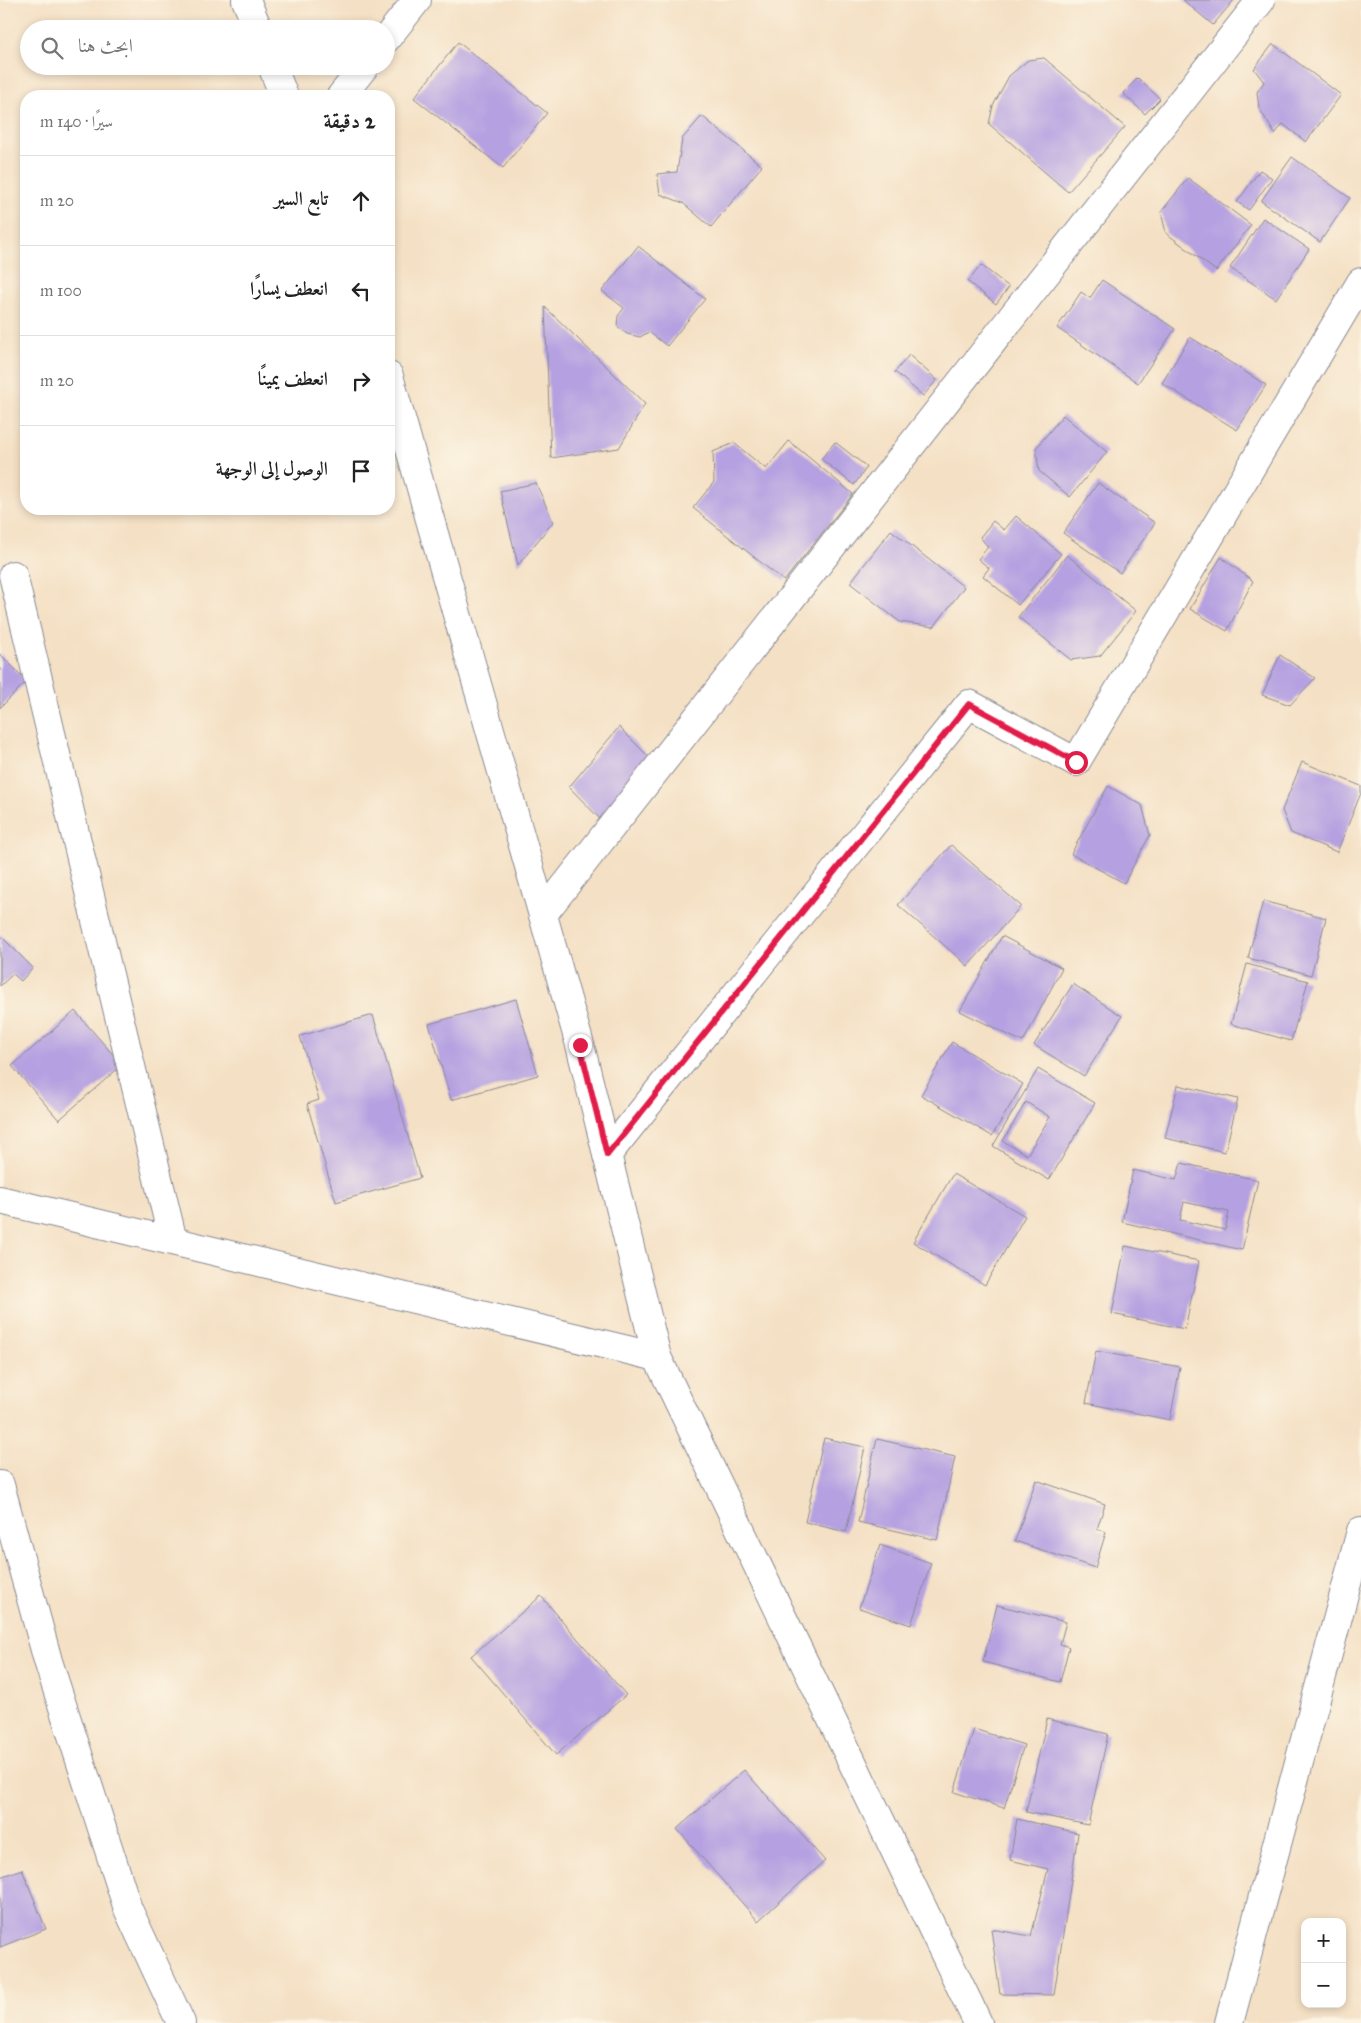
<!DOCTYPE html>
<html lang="ar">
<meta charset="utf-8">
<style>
:root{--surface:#fff;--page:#f2f2f2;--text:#222;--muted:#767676;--line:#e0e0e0}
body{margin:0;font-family:"IM FELL Great Primer",Amiri,serif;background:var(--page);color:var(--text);direction:rtl}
.controls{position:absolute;right:15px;bottom:15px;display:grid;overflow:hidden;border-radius:10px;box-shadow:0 2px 8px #0003}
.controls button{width:45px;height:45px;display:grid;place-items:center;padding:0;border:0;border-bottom:1px solid var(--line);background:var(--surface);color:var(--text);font:25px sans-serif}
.stop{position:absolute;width:15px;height:15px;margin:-11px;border:4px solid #e11d48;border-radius:50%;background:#fff}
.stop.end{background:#e11d48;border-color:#fff;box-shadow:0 1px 5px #0008}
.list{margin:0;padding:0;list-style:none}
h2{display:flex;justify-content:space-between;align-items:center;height:65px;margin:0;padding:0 20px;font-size:21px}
h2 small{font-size:16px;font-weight:400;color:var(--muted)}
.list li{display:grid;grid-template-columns:32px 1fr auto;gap:15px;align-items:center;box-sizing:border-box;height:90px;padding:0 20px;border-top:1px solid var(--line)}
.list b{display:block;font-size:19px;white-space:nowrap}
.list em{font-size:16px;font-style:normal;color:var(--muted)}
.icon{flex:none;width:28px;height:28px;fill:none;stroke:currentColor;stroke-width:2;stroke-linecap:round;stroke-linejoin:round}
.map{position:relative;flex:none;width:1361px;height:2023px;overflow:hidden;direction:ltr}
.search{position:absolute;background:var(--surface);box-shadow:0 2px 8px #0003;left:20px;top:20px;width:375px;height:55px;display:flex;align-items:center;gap:12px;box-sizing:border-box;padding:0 18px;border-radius:28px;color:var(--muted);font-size:19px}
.panel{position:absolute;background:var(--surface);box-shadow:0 2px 8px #0003;left:20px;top:90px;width:375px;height:425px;border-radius:20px;direction:rtl}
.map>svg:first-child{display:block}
.building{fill:#b5a1e1;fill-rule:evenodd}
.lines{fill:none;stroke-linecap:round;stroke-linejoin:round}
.street-casing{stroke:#888891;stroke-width:30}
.secondary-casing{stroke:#888891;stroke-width:30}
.street{stroke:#fff;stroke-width:28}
.secondary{stroke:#fff;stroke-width:28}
.route{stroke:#e11d48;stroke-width:6}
</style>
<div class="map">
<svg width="1361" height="2023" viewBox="0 0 1361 2023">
<rect width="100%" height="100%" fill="#fcf5e5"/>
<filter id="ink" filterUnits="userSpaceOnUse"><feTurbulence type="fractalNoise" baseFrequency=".02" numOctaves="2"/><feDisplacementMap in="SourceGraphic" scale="10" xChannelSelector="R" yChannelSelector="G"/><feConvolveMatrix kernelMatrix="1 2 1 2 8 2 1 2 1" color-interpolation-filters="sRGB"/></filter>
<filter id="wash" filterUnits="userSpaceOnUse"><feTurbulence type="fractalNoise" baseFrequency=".0096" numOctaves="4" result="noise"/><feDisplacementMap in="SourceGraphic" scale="20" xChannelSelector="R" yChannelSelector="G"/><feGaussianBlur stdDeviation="1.12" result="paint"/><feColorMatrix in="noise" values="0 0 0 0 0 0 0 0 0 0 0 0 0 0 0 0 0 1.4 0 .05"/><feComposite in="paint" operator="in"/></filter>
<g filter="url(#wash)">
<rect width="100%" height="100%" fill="#f4e0c4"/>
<g id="blocks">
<path class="building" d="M1183,0H1234L1213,25Z
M458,42L547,113L503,168L414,98Z
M1273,44L1341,95L1306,142L1283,124L1275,134L1259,108L1257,92L1264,82L1254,69Z
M1044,58L1125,127L1068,192L989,124L993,106L1009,76L1028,60Z
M1138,78L1160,99L1145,114L1123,93Z
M702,116L762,166L711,227L683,203L660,194L657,174L677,172L682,139Z
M1292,157L1350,198L1320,242L1261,201Z
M1260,170L1272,178L1249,210L1237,202Z
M1188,178L1251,225L1216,271L1166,233L1161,212Z
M1263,218L1309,249L1276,299L1230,268Z
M638,246L705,299L667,346L649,332L640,337L627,334L617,326L618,316L624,308L602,291Z
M981,265L1009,287L996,304L968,282Z
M1102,280L1175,329L1138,383L1057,328L1081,292L1090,298Z
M545,307L645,404L619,448L551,458Z
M1190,337L1266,385L1237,430L1162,383Z
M909,355L937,380L923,396L895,372Z
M1063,415L1107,452L1070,497L1039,471L1036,448Z
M789,441L853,494L784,581L693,508L714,482L713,452L734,443L766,469Z
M835,442L867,467L854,485L821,459Z
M536,483L553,522L518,565L500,491Z
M1098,483L1155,523L1120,573L1063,533Z
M1016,516L1061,554L1018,605L983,576L989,568L978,559L988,547L980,537L993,521L1004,530Z
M891,530L964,587L934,627L900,622L850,583Z
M1067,555L1136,611L1100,656L1071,660L1018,617Z
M1221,557L1253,581L1227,631L1190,609Z
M0,654L27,681L0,708Z
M1280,655L1315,678L1290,705L1262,695Z
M619,727L650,758L600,819L569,787Z
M1302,762L1361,786V793L1337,852L1291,833L1282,810Z
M1108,786L1142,805L1150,835L1124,883L1071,854Z
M951,845L1021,906L968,966L898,905Z
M1263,901L1326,918L1311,975L1248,958Z
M0,935L33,968L21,981L13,974L0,986Z
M1002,936L1062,968L1023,1042L960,1011Z
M1247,964L1308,981L1291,1041L1231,1024Z
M1073,984L1122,1016L1084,1076L1034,1045Z
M516,999L538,1075L451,1100L429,1024Z
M75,1011L122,1065L59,1120L12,1066Z
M373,1015L420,1178L336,1202L307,1104L319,1100L300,1036Z
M952,1042L1023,1084L992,1136L921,1095Z
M1038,1069L1095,1103L1049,1180L993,1146ZM1026,1102L1050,1117L1027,1155L1003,1141Z
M1178,1085L1238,1099L1225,1152L1165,1138Z
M1181,1163L1258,1180L1242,1250L1122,1222L1133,1170L1176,1180ZM1184,1202L1229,1212L1225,1230L1180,1220Z
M953,1174L1025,1216L985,1285L913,1242Z
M1125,1246L1199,1261L1185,1329L1112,1314Z
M1096,1351L1180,1367L1170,1420L1086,1403Z
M824,1438L865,1447L846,1532L805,1522Z
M877,1439L955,1457L937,1540L858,1522Z
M1036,1480L1105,1504L1097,1529L1106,1532L1095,1568L1015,1541Z
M880,1545L931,1563L911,1625L859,1608Z
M541,1596L626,1695L556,1755L471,1656Z
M997,1605L1066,1622L1060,1644L1069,1647L1060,1682L983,1662Z
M1047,1719L1108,1734L1088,1825L1026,1812Z
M974,1729L1024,1745L1004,1808L954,1792Z
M744,1770L825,1861L758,1921L677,1829Z
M1017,1819L1078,1833L1054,1995L1000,1994L991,1929L1031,1936L1048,1869L1010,1860Z
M22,1869L46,1929L0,1947V1877Z"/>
</g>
</g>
<g filter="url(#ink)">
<use href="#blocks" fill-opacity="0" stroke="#888891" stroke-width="1"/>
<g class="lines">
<defs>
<path id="street" d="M386,39L417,0
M341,96L365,66
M13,575L173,1241
M543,914L1261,0
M607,1155L969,704L1076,762L1361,282
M0,1200L657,1357
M0,1485L48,1661L128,1909L181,2023
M1229,2023L1361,1531"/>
<path id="secondary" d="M246,0L258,29
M272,66L284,96
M389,376L580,1045L657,1357L978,2023"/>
</defs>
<use href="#street" class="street-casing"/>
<use href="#secondary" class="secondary-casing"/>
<use href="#street" class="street"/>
<use href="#secondary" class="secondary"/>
</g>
</g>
<g class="lines" filter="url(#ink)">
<path class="route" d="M580,1045L607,1155L969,704L1076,762"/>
</g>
</svg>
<div class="controls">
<button>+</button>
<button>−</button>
</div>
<div class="stop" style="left:1076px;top:762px"></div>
<div class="stop end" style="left:580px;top:1045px"></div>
<div class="search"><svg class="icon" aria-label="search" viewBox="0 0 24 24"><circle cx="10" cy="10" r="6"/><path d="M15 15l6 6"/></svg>ابحث هنا</div>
<section class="panel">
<h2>2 دقيقة<small>سيرًا · 140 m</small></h2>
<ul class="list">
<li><svg class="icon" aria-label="ahead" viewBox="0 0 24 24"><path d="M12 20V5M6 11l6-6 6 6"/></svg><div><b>تابع السير</b></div><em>20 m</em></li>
<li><svg class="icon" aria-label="left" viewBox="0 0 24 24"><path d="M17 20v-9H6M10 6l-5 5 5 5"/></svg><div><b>انعطف يسارًا</b></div><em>100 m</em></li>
<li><svg class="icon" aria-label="right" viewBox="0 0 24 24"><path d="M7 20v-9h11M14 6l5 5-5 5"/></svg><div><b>انعطف يمينًا</b></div><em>20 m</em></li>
<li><svg class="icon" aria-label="arrive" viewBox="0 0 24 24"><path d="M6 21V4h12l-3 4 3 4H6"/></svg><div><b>الوصول إلى الوجهة</b></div></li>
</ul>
</section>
</div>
